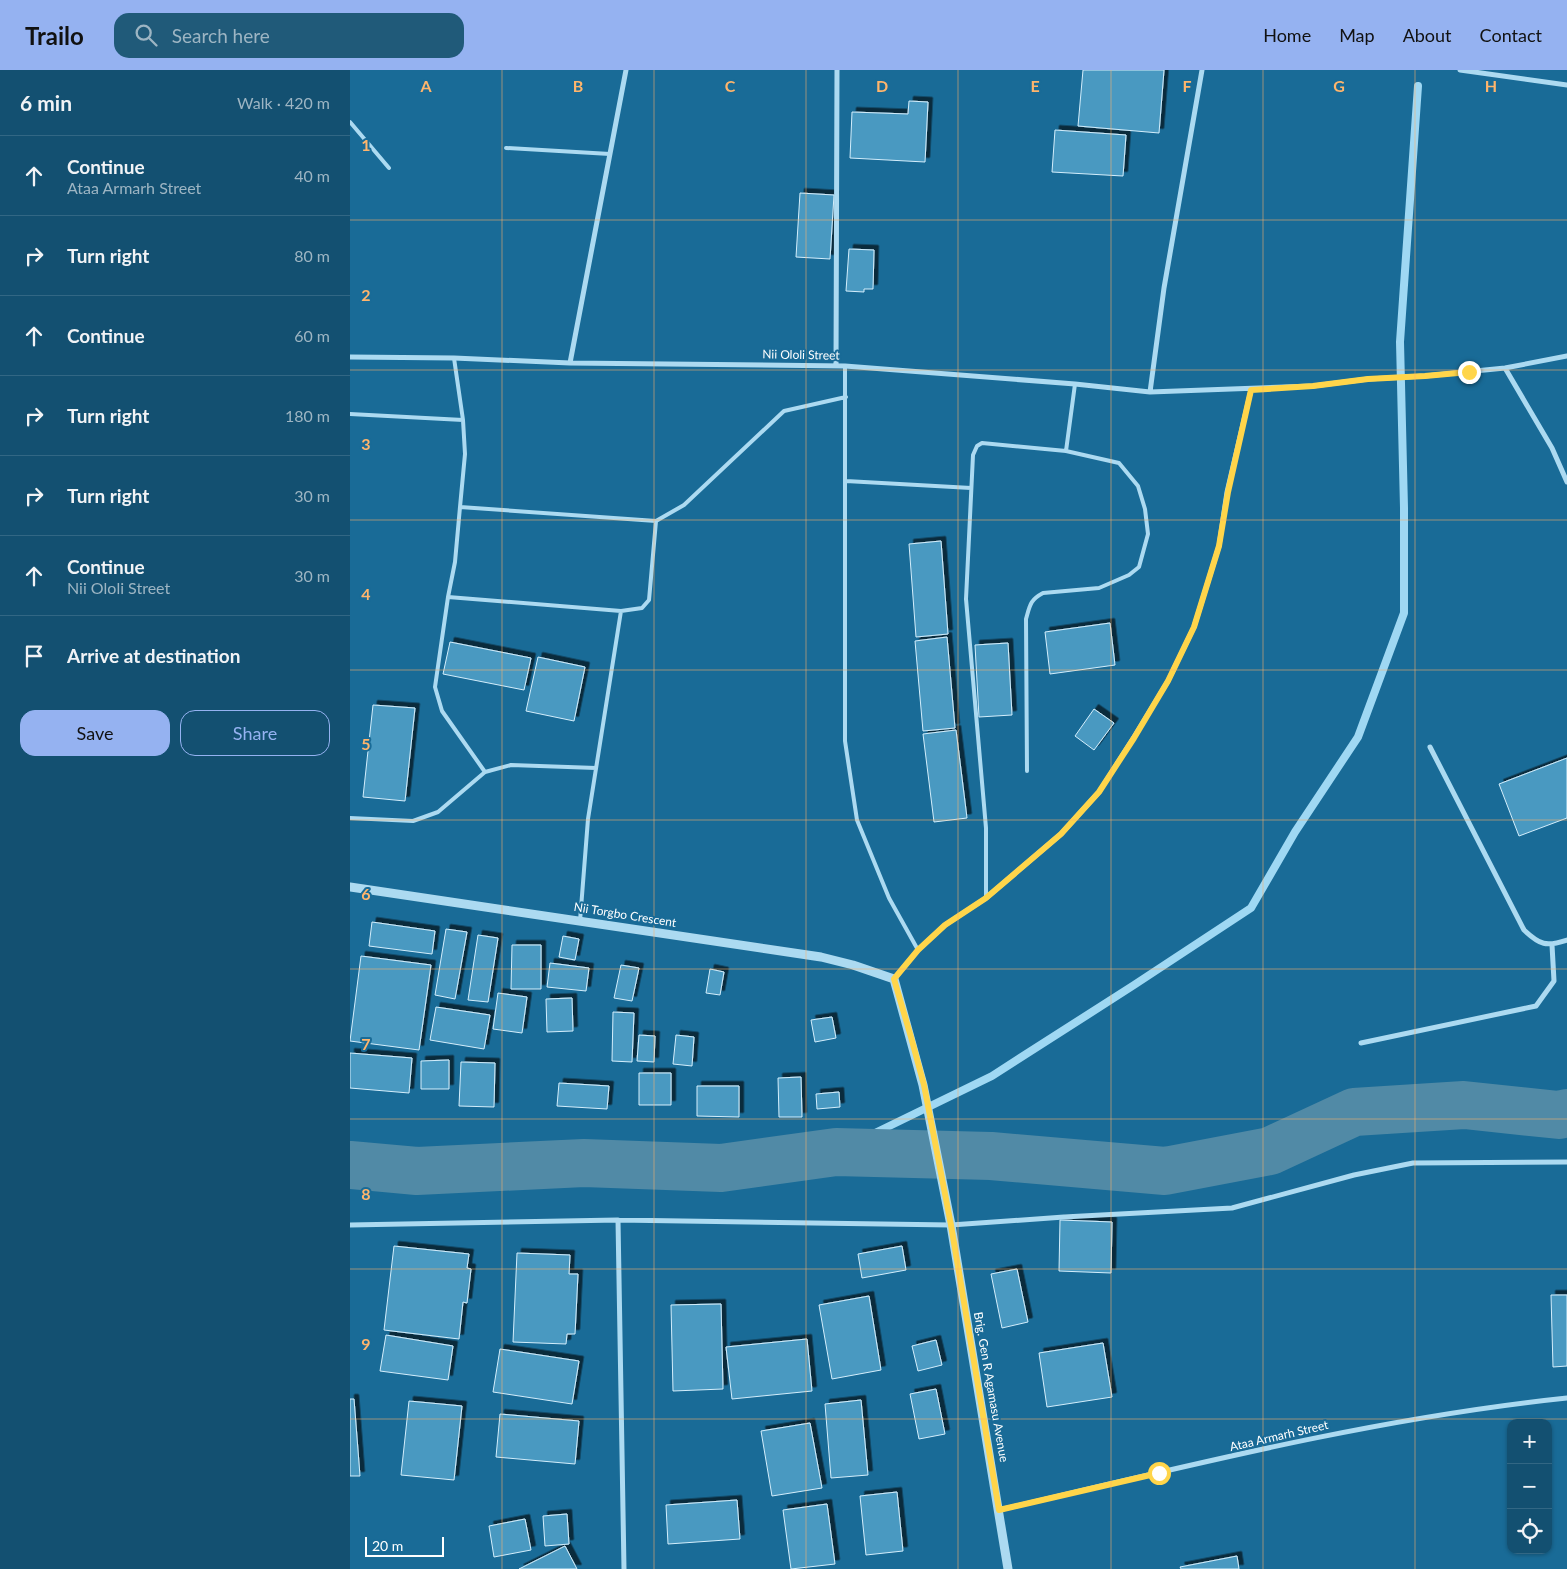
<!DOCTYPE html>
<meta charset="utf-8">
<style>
:root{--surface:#135071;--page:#205a79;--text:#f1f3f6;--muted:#9db5c3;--line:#326784;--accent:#95b2f1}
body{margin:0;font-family:Lato,sans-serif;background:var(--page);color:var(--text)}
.controls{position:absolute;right:15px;bottom:15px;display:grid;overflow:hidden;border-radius:10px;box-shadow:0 1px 4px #0004}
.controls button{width:45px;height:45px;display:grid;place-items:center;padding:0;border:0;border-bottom:1px solid var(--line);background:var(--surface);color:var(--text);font:25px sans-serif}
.scale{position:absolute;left:15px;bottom:12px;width:79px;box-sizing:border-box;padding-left:5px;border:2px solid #fff;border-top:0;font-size:14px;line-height:18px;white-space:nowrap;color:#fff;-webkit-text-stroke:4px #196b97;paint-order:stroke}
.stop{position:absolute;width:15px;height:15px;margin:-11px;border:4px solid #ffd54a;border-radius:50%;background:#fff}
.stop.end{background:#ffd54a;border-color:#fff;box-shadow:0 1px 5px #0008}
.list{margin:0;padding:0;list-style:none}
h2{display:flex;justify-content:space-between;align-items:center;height:65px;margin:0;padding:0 20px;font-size:21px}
h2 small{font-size:16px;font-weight:400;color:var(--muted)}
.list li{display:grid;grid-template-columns:32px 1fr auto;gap:15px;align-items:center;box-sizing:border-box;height:80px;padding:0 20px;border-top:1px solid var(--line)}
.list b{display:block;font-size:19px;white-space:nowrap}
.list p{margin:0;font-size:16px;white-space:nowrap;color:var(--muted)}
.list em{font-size:16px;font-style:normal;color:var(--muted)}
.actions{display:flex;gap:10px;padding:15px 20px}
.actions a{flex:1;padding:11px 0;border:1px solid var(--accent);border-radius:15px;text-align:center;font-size:18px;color:var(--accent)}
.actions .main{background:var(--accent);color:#111}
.icon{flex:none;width:28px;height:28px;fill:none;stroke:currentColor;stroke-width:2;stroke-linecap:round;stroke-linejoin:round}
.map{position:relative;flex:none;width:1217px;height:1499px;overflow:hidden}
header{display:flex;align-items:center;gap:30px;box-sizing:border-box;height:70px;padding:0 25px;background:var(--accent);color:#111}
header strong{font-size:24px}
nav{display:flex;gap:28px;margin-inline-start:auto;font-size:18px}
.search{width:350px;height:45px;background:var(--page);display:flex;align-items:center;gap:12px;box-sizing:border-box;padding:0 18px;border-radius:15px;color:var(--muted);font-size:19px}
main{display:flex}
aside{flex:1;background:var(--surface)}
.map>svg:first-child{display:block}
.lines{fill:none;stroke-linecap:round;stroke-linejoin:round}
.stream{stroke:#9fd8f3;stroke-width:8}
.river{stroke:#518aa6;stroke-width:48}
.building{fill:#4a99c1;stroke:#d3eefc;filter:url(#shadow)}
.service{stroke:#acdaf1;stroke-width:4}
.minor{stroke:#acdaf1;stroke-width:5}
.tertiary{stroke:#acdaf1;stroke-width:9}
.route{stroke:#ffd54a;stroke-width:6}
.grid{fill:none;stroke:#ffb56c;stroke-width:1;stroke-opacity:0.55}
.labels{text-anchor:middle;stroke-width:4;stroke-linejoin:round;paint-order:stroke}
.street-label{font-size:12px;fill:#fff;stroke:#196b97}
.grid-label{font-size:16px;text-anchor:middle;font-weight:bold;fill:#ffb56c;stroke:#196b97;stroke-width:4;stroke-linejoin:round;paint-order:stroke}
</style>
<header>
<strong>Trailo</strong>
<div class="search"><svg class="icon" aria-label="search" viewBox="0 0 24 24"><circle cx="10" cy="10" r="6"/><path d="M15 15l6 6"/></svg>Search here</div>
<nav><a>Home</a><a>Map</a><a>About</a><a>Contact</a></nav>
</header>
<main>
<aside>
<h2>6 min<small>Walk · 420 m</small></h2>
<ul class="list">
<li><svg class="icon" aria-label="ahead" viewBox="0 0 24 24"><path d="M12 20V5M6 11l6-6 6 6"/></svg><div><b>Continue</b><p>Ataa Armarh Street</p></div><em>40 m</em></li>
<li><svg class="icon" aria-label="right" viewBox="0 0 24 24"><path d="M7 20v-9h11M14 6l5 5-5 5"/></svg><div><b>Turn right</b></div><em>80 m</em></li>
<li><svg class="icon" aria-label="ahead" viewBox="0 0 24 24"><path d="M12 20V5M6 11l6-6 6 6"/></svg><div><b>Continue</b></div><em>60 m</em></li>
<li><svg class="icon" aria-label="right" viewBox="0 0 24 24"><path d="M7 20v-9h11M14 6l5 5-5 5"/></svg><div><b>Turn right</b></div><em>180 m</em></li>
<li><svg class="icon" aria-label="right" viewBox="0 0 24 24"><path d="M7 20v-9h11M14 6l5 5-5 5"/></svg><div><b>Turn right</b></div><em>30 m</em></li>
<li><svg class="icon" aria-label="ahead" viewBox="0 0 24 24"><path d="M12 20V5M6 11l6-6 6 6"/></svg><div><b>Continue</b><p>Nii Ololi Street</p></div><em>30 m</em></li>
<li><svg class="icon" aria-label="arrive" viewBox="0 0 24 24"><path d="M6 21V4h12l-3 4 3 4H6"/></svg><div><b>Arrive at destination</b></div></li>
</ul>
<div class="actions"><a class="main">Save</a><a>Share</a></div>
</aside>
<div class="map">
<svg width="1217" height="1499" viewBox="0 0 1217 1499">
<defs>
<filter id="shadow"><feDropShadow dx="4.5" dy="-4.5" stdDeviation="0" flood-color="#0009"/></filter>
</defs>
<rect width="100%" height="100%" fill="#196b97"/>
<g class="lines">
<path class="stream" d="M486,1082L642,1006L784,915L901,838L945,762L1008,667L1054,543V438L1050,272L1068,16"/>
<path class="river" d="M0,1095L67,1101L234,1093L371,1098L486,1082L641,1086L815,1101L920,1081L1004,1042L1114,1035L1209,1045L1217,1043"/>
</g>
<path class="building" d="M733,0H814L809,63L728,56Z
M559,31L578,32L575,92L500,88L502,42L558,44Z
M705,60L776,65L773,106L702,102Z
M450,123L484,125L480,189L446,187Z
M499,179L524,180L523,219H514V222L496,221Z
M591,471L598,564L566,567L559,474Z
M760,553L765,595L700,604L695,562Z
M597,567L605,658L573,661L565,571Z
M100,572L181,588L174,620L93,604Z
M658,573L662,645L629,647L625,575Z
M188,587L235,597L224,651L176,641Z
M23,635L65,638L55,731L13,727Z
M744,639L764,653L744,680L725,666Z
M606,660L617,748L584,752L573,664Z
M1217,688V748L1169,766L1149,714Z
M22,852L85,861L82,884L19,876Z
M96,859L117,862L105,929L85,925Z
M128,865L148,868L138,932L118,930Z
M213,866L229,869L225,890L209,887Z
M162,875H191V919H161Z
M11,886L81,895L69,980L0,971Z
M200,893L239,898L236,921L197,917Z
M271,895L289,898L282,931L264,928Z
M360,899L374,902L370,925L356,923Z
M148,923L177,927L172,963L143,959Z
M222,928L223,961L197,962L196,929Z
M86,937L140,945L134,979L80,970Z
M263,942L284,943L282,992L262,991Z
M482,947L486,968L465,972L461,950Z
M289,965L305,966L304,992L287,991Z
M326,965L344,967L342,996L323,994Z
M0,983L62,988L59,1023L0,1018Z
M99,990V1019H71V991Z
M111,992L145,993L144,1037L109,1036Z
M289,1003H321V1035H289Z
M451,1007L452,1047H429L428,1008Z
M209,1013L259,1016L257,1039L207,1036Z
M347,1016H389V1047L347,1046Z
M489,1022L490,1037L467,1039L466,1024Z
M710,1150L762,1152L761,1203L709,1201Z
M44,1176L119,1184L117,1198L121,1199L117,1233L113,1232L109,1269L34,1260Z
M552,1176L556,1200L512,1208L508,1184Z
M167,1183L220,1185L219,1204H228L225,1264H217L216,1274L163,1272Z
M667,1199L678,1252L652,1258L641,1204Z
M1201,1225H1217V1296L1203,1297Z
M519,1226L531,1300L482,1309L469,1235Z
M371,1234L373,1319L323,1321L321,1235Z
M36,1265L103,1276L98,1310L30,1301Z
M457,1269L462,1321L382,1329L376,1277Z
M586,1270L592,1295L568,1301L562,1276Z
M753,1273L762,1327L697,1337L689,1283Z
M150,1279L229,1291L222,1334L143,1322Z
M586,1319L595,1364L569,1369L560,1324Z
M0,1329H4L10,1406H0Z
M511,1330L518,1405L481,1408L475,1334Z
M59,1331L112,1336L104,1410L51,1405Z
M150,1344L229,1351L225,1394L146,1387Z
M460,1353L472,1418L422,1426L411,1361Z
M547,1422L553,1481L516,1485L510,1426Z
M387,1430L390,1469L318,1474L316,1435Z
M477,1434L485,1494L441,1499L433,1440Z
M217,1444L219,1474L195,1476L193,1446Z
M175,1449L181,1480L144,1487L139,1456Z
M215,1476L227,1499H169Z
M887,1486L889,1499H831L830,1497Z"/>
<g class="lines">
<path class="service" d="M0,52L39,98
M156,78L260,84
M104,288L113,350L115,384L110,437L306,451L334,435L434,341L496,327
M495,296V671L507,750L539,828L568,880
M0,344L113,350
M716,381L725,314
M496,411L621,418
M110,437L105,492L98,527L271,541L292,538L299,530L306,451
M98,527L85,617L92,641L135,702
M0,748L63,751L88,742L135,702L161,695L246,698
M636,827V758L616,529L623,385L627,376L632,373L716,381L769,393L788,416L795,439L798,464L789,497L779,505L749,518L693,523C680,530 680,535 676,549L677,701
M230,851L238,749L271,541"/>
<path class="minor" d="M1110,0L1217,15
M0,287L104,288L220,293L495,296L725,314L800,322L963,316L1018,309L1075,306L1155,298L1217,286
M220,293L276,0
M486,296L487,0
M1155,298L1202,378L1217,412
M800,322L814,218L852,0
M1080,677L1174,860C1190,875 1196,877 1217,870
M544,909L568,880L595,855L636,828L711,764L749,722L784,667L818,611L844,557L869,476L877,422L901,320
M1011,973L1186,936L1204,911L1202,875
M268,1150L274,1499
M0,1155L268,1150L601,1155L714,1147L882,1138L1004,1105L1063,1093L1217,1092
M649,1440C837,1396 1025,1348 1217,1328"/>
<path class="tertiary" d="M0,817L471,887L503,895L544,909L573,1015L601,1155L658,1499"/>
</g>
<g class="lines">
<path class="route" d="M809,1403L649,1440L601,1155L574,1015L561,967L544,909L568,880L595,855L636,828L711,764L749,722L784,668L818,611L844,557L869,476L878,422L901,320L963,316L1018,309L1075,306L1119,302"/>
</g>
<path class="grid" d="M152,0V1499M304,0V1499M456,0V1499M608,0V1499M761,0V1499M913,0V1499M1065,0V1499M0,150H1217M0,300H1217M0,450H1217M0,600H1217M0,750H1217M0,899H1217M0,1049H1217M0,1199H1217M0,1349H1217"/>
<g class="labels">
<g class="street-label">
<text transform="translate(451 285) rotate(1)" y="4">Nii Ololi Street</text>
<text transform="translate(275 845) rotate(9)" y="4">Nii Torgbo Crescent</text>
<text transform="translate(641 1317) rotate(80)" y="4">Brig. Gen R Agamasu Avenue</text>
<text transform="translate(929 1366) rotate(-13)" y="4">Ataa Armarh Street</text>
</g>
</g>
<g class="grid-label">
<text x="76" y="22">A</text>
<text x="228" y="22">B</text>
<text x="380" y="22">C</text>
<text x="532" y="22">D</text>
<text x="685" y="22">E</text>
<text x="837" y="22">F</text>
<text x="989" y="22">G</text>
<text x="1141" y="22">H</text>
<text x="16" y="81">1</text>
<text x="16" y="231">2</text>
<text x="16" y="380">3</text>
<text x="16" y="530">4</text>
<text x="16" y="680">5</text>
<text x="16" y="830">6</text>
<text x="16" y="980">7</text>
<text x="16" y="1130">8</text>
<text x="16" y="1280">9</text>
</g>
</svg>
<div class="controls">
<button>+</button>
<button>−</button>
<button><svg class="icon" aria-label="locate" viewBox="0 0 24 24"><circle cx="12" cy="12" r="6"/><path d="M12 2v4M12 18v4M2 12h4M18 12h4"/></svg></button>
</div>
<div class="scale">20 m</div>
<div class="stop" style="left:809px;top:1403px"></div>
<div class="stop end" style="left:1119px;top:302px"></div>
</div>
</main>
